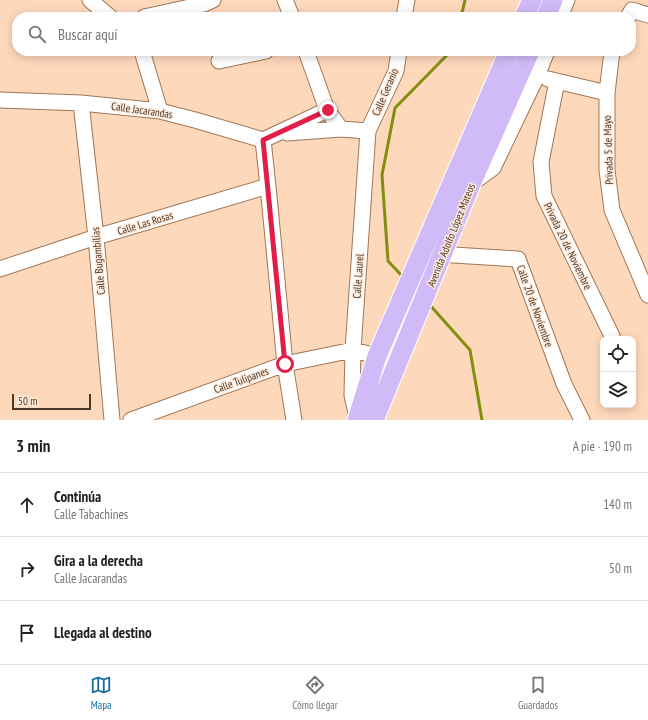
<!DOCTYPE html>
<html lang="es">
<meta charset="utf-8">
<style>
:root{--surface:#fff;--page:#f2f2f2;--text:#202124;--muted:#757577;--line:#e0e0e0;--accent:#166e9e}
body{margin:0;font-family:"PT Sans Narrow",sans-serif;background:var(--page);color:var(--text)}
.controls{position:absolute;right:12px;bottom:12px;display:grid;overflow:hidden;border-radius:8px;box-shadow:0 2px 10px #0003}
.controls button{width:36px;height:36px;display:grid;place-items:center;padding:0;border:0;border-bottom:1px solid var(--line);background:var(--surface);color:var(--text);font:20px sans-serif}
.scale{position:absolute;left:12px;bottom:10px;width:79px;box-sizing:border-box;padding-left:4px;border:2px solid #4b392a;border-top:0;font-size:11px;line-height:14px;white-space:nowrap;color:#4b392a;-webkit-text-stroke:3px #fdeadb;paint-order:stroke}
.stop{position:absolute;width:12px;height:12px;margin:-9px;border:3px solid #e11d48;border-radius:50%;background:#fff}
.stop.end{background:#e11d48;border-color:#fff;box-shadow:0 1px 4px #0008}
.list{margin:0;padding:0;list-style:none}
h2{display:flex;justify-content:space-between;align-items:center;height:52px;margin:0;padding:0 16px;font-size:17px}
h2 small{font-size:13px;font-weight:400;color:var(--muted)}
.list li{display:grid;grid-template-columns:26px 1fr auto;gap:12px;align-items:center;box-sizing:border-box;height:64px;padding:0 16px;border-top:1px solid var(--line)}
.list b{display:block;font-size:15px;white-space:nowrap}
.list p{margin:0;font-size:13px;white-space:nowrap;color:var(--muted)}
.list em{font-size:13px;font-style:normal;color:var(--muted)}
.icon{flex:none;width:22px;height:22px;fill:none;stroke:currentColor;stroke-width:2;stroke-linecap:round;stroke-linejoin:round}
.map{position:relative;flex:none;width:648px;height:420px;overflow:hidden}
.search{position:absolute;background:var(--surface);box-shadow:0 2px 10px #0003;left:12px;right:12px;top:12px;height:44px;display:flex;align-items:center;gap:10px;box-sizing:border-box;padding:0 14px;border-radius:16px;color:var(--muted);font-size:15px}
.sheet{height:244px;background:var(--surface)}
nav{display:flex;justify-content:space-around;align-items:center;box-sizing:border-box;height:56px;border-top:1px solid var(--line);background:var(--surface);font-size:11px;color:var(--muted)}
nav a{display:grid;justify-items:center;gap:2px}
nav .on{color:var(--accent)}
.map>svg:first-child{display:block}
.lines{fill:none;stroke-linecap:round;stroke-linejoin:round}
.stream{stroke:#828e10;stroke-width:3}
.minor-casing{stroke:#a07654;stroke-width:17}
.major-casing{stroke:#fff;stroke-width:21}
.minor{stroke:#fff;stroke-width:15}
.major{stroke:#d0baf7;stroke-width:19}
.route{stroke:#e11d48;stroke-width:5}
.labels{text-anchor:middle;stroke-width:3;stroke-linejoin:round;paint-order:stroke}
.street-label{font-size:11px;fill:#4b392a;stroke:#fdeadb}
</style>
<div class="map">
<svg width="648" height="420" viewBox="0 0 648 420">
<rect width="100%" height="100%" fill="#fed8bb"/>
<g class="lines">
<path class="stream" d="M461,17L465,0
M403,277L388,261L382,175L395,108L451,51
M429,304L470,350L482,420"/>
<defs>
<path id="minor" d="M90,0L110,17
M285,0L292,17
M144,17L204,4L213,0
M404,17L407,0
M560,17L567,0
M628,17L632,10L648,15
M142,51L160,111
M306,51L327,110L341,129L368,131
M612,51L607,93V170L612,210L648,295
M219,61L266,51
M548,79L607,93
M557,81L541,162L544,196L612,336
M0,100L81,103L160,111L195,120L263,140L327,110
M81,103L96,237L112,420
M287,133L341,129
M263,140L268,186L285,364L294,420
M471,184L493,168L537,76L547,51
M421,253L518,259L564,384L582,420
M0,269L96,237L268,186
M360,419L357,417L352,395L353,350L368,131L396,71L399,51
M131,420L285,364L353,350L377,356"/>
<path id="major" d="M524,17L532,0
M546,17L553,0
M357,420L377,356L509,51
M374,420L471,184L530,51"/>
</defs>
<use href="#minor" class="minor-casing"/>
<use href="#major" class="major-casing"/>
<use href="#minor" class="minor"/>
<use href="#major" class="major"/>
</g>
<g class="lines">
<path class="route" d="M285,364L263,140L328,110"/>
</g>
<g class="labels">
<g class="street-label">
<text transform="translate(385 92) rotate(-67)" y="4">Calle Geranio</text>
<text transform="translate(142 110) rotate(8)" y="4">Calle Jacarandas</text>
<text transform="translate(608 150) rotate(-92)" y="4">Privada 5 de Mayo</text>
<text transform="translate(145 223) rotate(-17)" y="4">Calle Las Rosas</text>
<text transform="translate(451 235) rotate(-68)" y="4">Avenida Adolfo López Mateos</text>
<text transform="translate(568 246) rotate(64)" y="4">Privada 20 de Noviembre</text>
<text transform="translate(98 261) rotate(-95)" y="4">Calle Bugambilias</text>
<text transform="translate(358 276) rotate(-86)" y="4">Calle Laurel</text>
<text transform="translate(535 306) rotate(70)" y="4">Calle 20 de Noviembre</text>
<text transform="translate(241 380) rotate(-20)" y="4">Calle Tulipanes</text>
</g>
</g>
</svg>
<div class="controls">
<button><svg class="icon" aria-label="locate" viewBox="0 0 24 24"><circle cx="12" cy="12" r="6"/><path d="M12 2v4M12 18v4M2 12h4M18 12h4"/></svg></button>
<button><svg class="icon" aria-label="layers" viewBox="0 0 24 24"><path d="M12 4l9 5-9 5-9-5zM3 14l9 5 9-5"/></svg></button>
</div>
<div class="scale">50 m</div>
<div class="stop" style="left:285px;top:364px"></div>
<div class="stop end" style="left:328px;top:110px"></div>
<div class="search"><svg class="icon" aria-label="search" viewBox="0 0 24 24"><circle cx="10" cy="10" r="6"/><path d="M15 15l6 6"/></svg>Buscar aquí</div>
</div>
<section class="sheet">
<h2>3 min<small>A pie · 190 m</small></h2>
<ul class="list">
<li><svg class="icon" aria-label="ahead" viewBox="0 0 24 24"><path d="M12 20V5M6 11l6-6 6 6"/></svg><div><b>Continúa</b><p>Calle Tabachines</p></div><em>140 m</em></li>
<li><svg class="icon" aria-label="right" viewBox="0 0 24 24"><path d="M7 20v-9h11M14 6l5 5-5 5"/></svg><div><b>Gira a la derecha</b><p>Calle Jacarandas</p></div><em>50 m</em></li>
<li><svg class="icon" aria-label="arrive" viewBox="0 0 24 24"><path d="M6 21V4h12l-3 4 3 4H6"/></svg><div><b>Llegada al destino</b></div></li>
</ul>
</section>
<nav>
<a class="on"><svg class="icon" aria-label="map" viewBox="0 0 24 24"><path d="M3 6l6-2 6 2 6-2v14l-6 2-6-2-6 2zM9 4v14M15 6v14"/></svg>Mapa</a>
<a><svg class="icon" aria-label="directions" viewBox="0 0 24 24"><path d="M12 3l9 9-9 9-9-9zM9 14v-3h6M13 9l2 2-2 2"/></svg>Cómo llegar</a>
<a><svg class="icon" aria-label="saved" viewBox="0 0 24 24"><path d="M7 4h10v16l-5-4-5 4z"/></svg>Guardados</a>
</nav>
